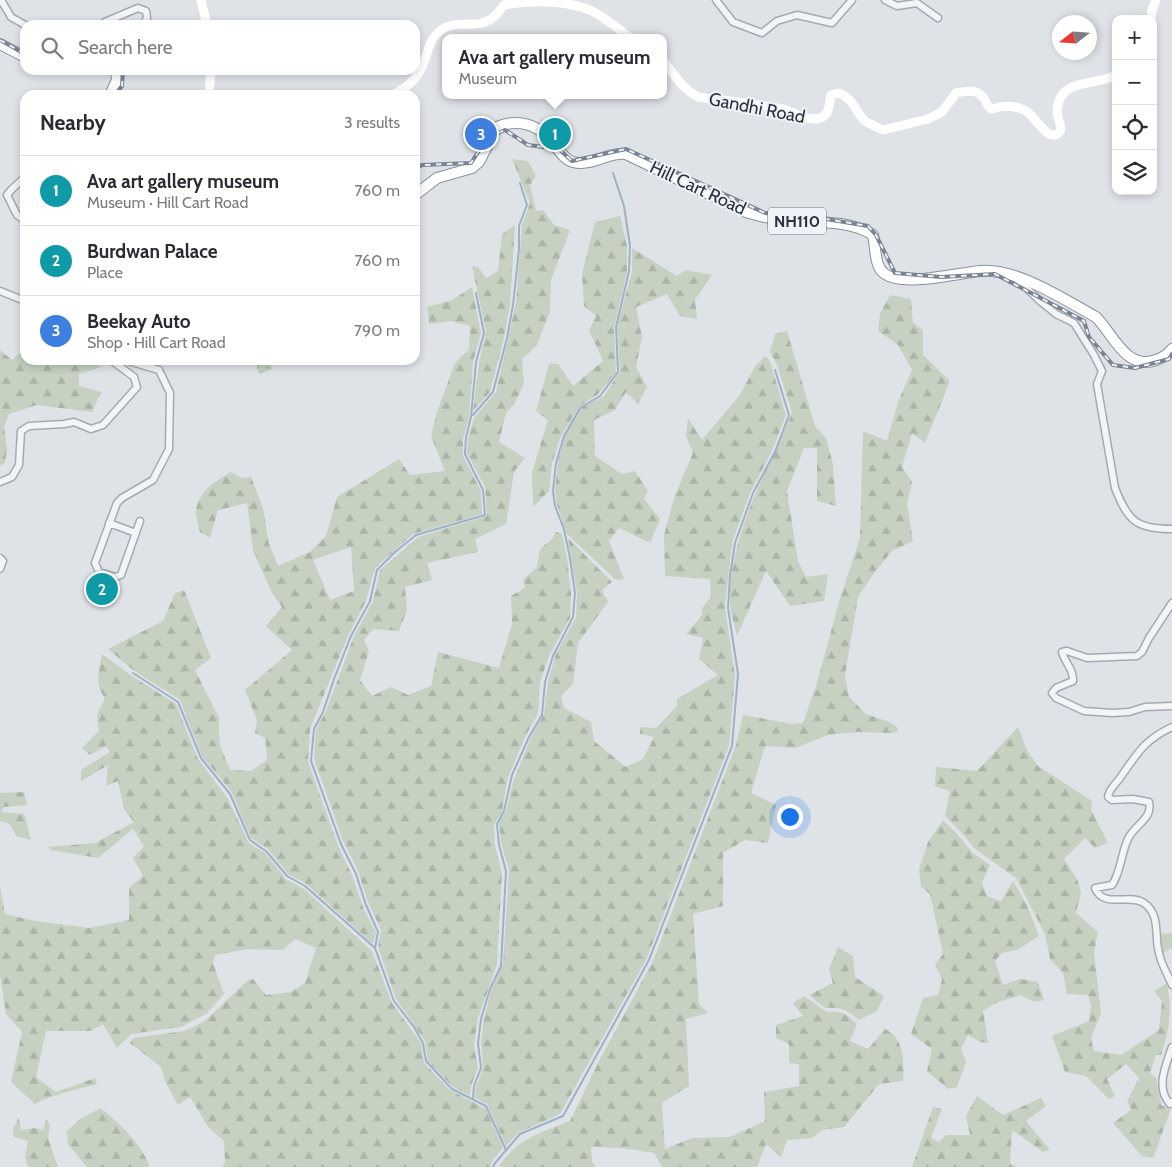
<!DOCTYPE html>
<meta charset="utf-8">
<style>
:root{--surface:#fff;--page:#f7f7f7;--text:#2b2b33;--muted:#7c7c81;--line:#e1e1e2;--accent:#b45309}
body{margin:0;font-family:Cabin,sans-serif;background:var(--page);color:var(--text)}
.controls{position:absolute;right:15px;top:15px;display:grid;overflow:hidden;border-radius:10px;box-shadow:0 2px 8px #0003}
.controls button{width:45px;height:45px;display:grid;place-items:center;padding:0;border:0;border-bottom:1px solid var(--line);background:var(--surface);color:var(--text);font:25px sans-serif}
.compass{position:absolute;left:1052px;top:15px;width:45px;height:45px;border-radius:50%;background:var(--surface);box-shadow:0 2px 8px #0003;rotate:253deg}
.you{position:absolute;left:789px;top:816px;width:18px;height:18px;margin:-12px;border:4px solid #fff;border-radius:50%;background:#1a73e8;box-shadow:0 0 0 8px #1a73e833}
.badge{display:grid;place-items:center;width:32px;height:32px;border-radius:50%;background:var(--accent);color:#fff;font-size:16px;font-weight:700}
.pin{position:absolute;translate:-50% -50%;border:2px solid #fff;box-shadow:0 1px 5px #0006}
.popup{position:absolute;left:442px;top:34px;width:225px;height:65px;box-sizing:border-box;display:grid;place-content:center;border-radius:10px;background:var(--surface);filter:drop-shadow(0 1px 4px #0005);font-size:16px;white-space:nowrap;color:var(--muted)}
.popup b{font-size:19px;color:var(--text)}
.popup::after{content:'';position:absolute;left:50%;top:100%;margin-left:-10px;border:10px solid transparent;border-top-color:var(--surface)}
.list{margin:0;padding:0;list-style:none}
h2{display:flex;justify-content:space-between;align-items:center;height:65px;margin:0;padding:0 20px;font-size:21px}
h2 small{font-size:16px;font-weight:400;color:var(--muted)}
.list li{display:grid;grid-template-columns:32px 1fr auto;gap:15px;align-items:center;box-sizing:border-box;height:70px;padding:0 20px;border-top:1px solid var(--line)}
.list b{display:block;font-size:19px;white-space:nowrap}
.list p{margin:0;font-size:16px;white-space:nowrap;color:var(--muted)}
.list em{font-size:16px;font-style:normal;color:var(--muted)}
.icon{flex:none;width:28px;height:28px;fill:none;stroke:currentColor;stroke-width:2;stroke-linecap:round;stroke-linejoin:round}
.map{position:relative;flex:none;width:1172px;height:1167px;overflow:hidden}
.search{position:absolute;background:var(--surface);box-shadow:0 2px 8px #0003;left:20px;top:20px;width:400px;height:55px;display:flex;align-items:center;gap:12px;box-sizing:border-box;padding:0 18px;border-radius:15px;color:var(--muted);font-size:19px}
.panel{position:absolute;background:var(--surface);box-shadow:0 2px 8px #0003;left:20px;top:90px;width:400px;height:275px;border-radius:15px}
.map>svg:first-child{display:block}
.forest{fill:url(#forest-firs);fill-rule:evenodd}
.park{fill:url(#park-dots)}
.lines{fill:none;stroke-linecap:round;stroke-linejoin:round}
.stream{stroke:#9cb2c7;stroke-width:2}
.minor-casing{stroke:#a5aab2;stroke-width:9}
.trunk-casing{stroke:#87919e;stroke-width:12}
.minor{stroke:#f2f4f6;stroke-width:6}
.secondary{stroke:#fff;stroke-width:9}
.trunk{stroke:#fff;stroke-width:10}
.rail-casing{stroke:#798391;stroke-width:4}
.rail{stroke:#eff2f6;stroke-width:2;stroke-dasharray:5.5;stroke-linecap:butt}
.labels{text-anchor:middle;stroke-width:4;stroke-linejoin:round;paint-order:stroke}
.shield{fill:#eff2f6;stroke:#646c75;stroke-width:1}
.shield-label{font-size:16px;font-weight:bold;fill:#29323e}
.street-label{font-size:18px;fill:#29323e;stroke:#eff2f6}
</style>
<div class="map">
<svg width="1172" height="1167" viewBox="0 0 1172 1167">
<defs>
<pattern id="forest-firs" width="22" height="20" patternUnits="userSpaceOnUse" patternTransform="scale(1.25)"><rect width="22" height="20" fill="#c6d1c1"/><path d="M5 1l3.5 6h-7zM16 11l3.5 6h-7z" fill="#aab4a7"/></pattern>
<pattern id="park-dots" width="8" height="8" patternUnits="userSpaceOnUse" patternTransform="scale(1.25)"><rect width="8" height="8" fill="#c6d1c1"/><path d="M2 2h.1M6 6h.1" fill="none" stroke="#aab4a7" stroke-width="1.8" stroke-linecap="round"/></pattern>
</defs>
<rect width="100%" height="100%" fill="#dfe3e8"/>
<path class="forest" d="M512,159L528,161L536,176L530,185L536,211L543,210L554,225L570,230L551,280L550,311L537,345L522,359L524,383L515,403L506,413L499,442L525,458L514,472L506,524L475,539L478,552L427,563L432,580L405,587L407,610L399,631L373,629L364,640L369,651L360,680L372,696L391,687L408,695L431,686L438,652L499,668L512,624L511,596L525,588L523,580L537,567L540,549L552,539L556,532L562,534L567,557L571,594L570,618L549,656L540,683L538,714L526,735L508,777L502,812L494,824L495,846L502,873L497,965L478,1018L474,1045L478,1068L471,1086L470,1096L453,1087L428,1061L425,1041L396,999L378,947L381,930L368,902L358,871L343,841L314,759L316,729L326,711L354,636L373,601L380,570L418,537L487,516L485,487L467,453L468,438L474,418L496,392L516,303L522,225L530,203Z
M620,216L627,246V272L614,328L616,373L597,395L579,407L561,436L552,464L549,491L533,507L532,472L548,420L536,411L549,364H558L573,386L603,361L589,330L596,316L584,306L582,274L595,222Z
M515,225L510,305L504,338L490,392L473,411L479,363L486,331L472,266L478,267L486,278L498,271L502,234Z
M632,248L677,276L686,270L712,275L695,300L697,319L680,316L667,294L636,307L642,337L636,367L647,387L638,404L626,392L615,410L594,420L595,456L622,474L635,471L648,491L644,499L660,519L650,543L619,528L609,541L624,579L616,580L567,534L557,505L555,489L558,462L565,434L581,408L604,396L620,371L617,326L632,271Z
M472,287L481,333L473,362L469,418L463,439V456L481,491L482,514L413,534L375,568L366,601L348,636L310,729L308,762L338,845L352,875L363,907L376,933L373,944L305,883L288,874L268,849L251,838L231,791L202,756L180,700L133,670L108,649L163,621L175,593L184,590L211,658L195,670L219,718V734L220,745L230,770L251,771L267,760L265,738L255,733L257,720L245,690L292,650L266,626L282,607L272,593L253,550L247,503L218,510L210,538L200,532C199,526 195,515 196,509C201,490 215,481 231,472L242,478L251,477L263,508L269,544L278,566L310,552L326,536L337,497L399,459L410,475L445,471L431,436L437,412L455,363L469,349L470,326L451,321L429,324L427,307L452,300ZM351,547L354,591L330,600L313,560Z
M890,295L911,299L913,323L923,330V355L950,381L925,443L912,433L902,467L912,482L907,504L913,541L892,551L874,573L858,597L845,675L849,697L866,714L887,721L897,727L898,732L892,733L857,732L828,735L795,748L765,746L751,793L776,805L768,843L745,840L723,853V906L693,914L699,1004L708,1013L686,1019L689,1086L662,1103L665,1149L692,1138L730,1137L765,1121L764,1092L799,1086V1064L789,1063V1044L776,1038V1025L803,1016L793,1003L804,996L827,1012C843,1011 846,1014 857,1024L850,1041L868,1049L885,1029C905,1039 904,1061 903,1081L879,1084L844,1127L822,1130L812,1138L787,1140L781,1157L766,1144L757,1167H662L654,1153L622,1148L591,1147L592,1162L596,1167H498C517,1139 540,1133 570,1121L600,1059L653,961L736,745L743,715L792,724L803,723L816,686L839,602L860,538L863,431L887,441L898,402L912,370L898,345L878,331L880,314Z
M787,331L815,426L826,438L833,464L836,506L817,501V448H804L787,491L798,561L806,577L828,574L824,601L790,606L766,571L737,636C735,626 731,616 730,606C726,543 767,469 792,413L777,365L770,352L775,334Z
M25,348V360H104L106,361L96,369L79,374V386L101,392L92,412L37,405L9,414L4,427L7,449L5,463L0,466V350L12,360Z
M765,356L770,361L786,415L772,451L750,493L732,543L725,607L735,676L729,746L646,960L560,1114L518,1133L506,1146L487,1104L475,1098L476,1087L483,1068L481,1042L484,1018L492,988L503,964L509,870L501,843L499,823L506,811L513,782L531,737L544,714L548,681L556,654L576,617L577,593L568,538L612,582L602,590L608,602L578,643L573,684L561,696L564,708L591,722L594,741L626,767L643,759L654,737L640,734V727L656,728L677,706V699L718,675L699,659L703,638L686,634L702,615V608L711,597L710,579L665,576L664,535L675,495L693,453L686,436L688,418L702,440L740,395L754,368Z
M102,654L132,676L176,704L198,759L227,797L249,843L265,853L286,879L304,889L372,951L392,1003L421,1043L424,1063L450,1090L486,1109L503,1148L492,1161L490,1167H222L225,1162L224,1141L208,1127L190,1097L178,1105L165,1081L161,1067L130,1043L133,1038L184,1031L205,1021L248,980L253,979L266,995L291,992L305,983L316,948L295,939L283,950L248,949L215,955L213,963L224,994L206,1014L181,1027L131,1034L117,1048L103,1024L91,1031H46L36,1077L56,1092L95,1078L97,1084C76,1090 53,1094 35,1104L11,1082L22,1032L6,1014L0,975V885L5,914L35,921L89,928L129,920V888L143,876L133,858L144,846L133,829L98,858L51,850L48,847L95,843L134,822L124,809L118,781L106,786L108,765L81,781V770L110,752L106,746L90,755L82,748L99,731L97,715L105,698C94,684 99,670 102,654Z
M1018,727L1027,750L1038,766L1092,801L1091,810L1108,843L1095,848L1085,838L1064,859L1078,881L1081,893L1076,913L1098,932L1094,952L1101,1013L1091,1038L1094,1051L1121,1055L1159,1030L1162,1001L1154,991L1167,983C1172,1009 1170,1029 1161,1055H1156L1150,1073L1156,1078L1161,1105L1171,1109L1153,1158L1142,1156L1113,1123L1131,1110L1127,1101L1139,1078L1126,1064L1107,1079L1115,1096L1109,1099L1086,1076L1065,1072L1052,1036L1089,1021L1091,1005L1088,995L1067,994L1063,973L1050,959L1045,934L1016,878L975,849L961,832L945,816L950,791L935,786L936,767L977,771Z
M24,792L27,805L3,807L2,812L24,814L31,840L16,836L10,824L0,821V793Z
M943,820L958,835L973,853L990,865L982,883L987,896L1001,901L1013,881L1027,905L1039,936L1017,950L1002,953L995,961L1003,985L1020,979L1038,982L1044,1000L1034,1002L1020,995L996,1003L983,1011L988,1043L980,1042L968,1035L961,1049L966,1062L957,1087L948,1089L927,1071L932,1049L911,1034L923,998L938,995L942,979L935,965L943,954L930,894L921,887L919,869L928,842Z
M1172,933V948L1163,953L1161,934Z
M838,947L853,956L855,977L884,996L877,1011L859,1020C847,1010 841,1007 825,1008L809,995L833,983L829,969Z
M977,1096L1003,1115L1041,1098L1046,1106L1026,1121L1050,1150L1043,1152L1012,1130L1010,1163L1016,1167H912L933,1107L942,1109L931,1138L939,1142L946,1135H970L966,1116Z
M101,1108C121,1125 140,1142 150,1167H87L68,1144L67,1131L80,1119Z
M19,1118L21,1130L34,1128L43,1130L46,1119L50,1125L48,1138L58,1167H28L25,1157L28,1141L14,1137L13,1128Z"/>
<path class="park" d="M255,360H270L272,369L259,374Z"/>
<g class="lines">
<path class="stream" d="M476,293L484,333L476,362L471,417L466,437L465,454L483,490L485,515L416,535L395,552L377,570L370,601L351,636L334,679L323,712L314,729L311,761L341,844L356,874L366,905L378,932L375,948L394,1001L414,1027L423,1043L426,1061L452,1089L486,1106L506,1150
M473,415L493,392L507,338L513,305L519,249V226L527,205L520,183
M133,673L178,702L201,758L230,794L250,840L267,852L287,876L305,886L375,948
M473,1100L474,1086L481,1068L478,1043L481,1019L490,989L501,966L506,871L499,845L497,824L504,811L512,775L529,737L542,715L545,682L553,656L573,617L575,593L570,558L564,529L555,506L553,491L556,463L564,436L580,408L600,396L618,372L616,327L629,271L630,246L624,206L613,173
M493,1167L495,1163L520,1134L563,1116L649,960L732,746L738,674L728,608L730,575L735,543L753,493L775,452L789,415L775,370"/>
<defs>
<path id="minor" d="M1,0L11,17L25,25
M716,0L733,22L762,33L777,21L797,15L832,23L852,0
M885,0L897,6L917,3L938,18
M102,25L105,22L138,8L146,11L147,18L143,25
M24,178L12,189L7,195L17,215L25,221
M1017,279L1040,301L1056,314L1074,323L1094,355L1102,371L1097,384L1115,488C1128,521 1136,529 1172,529
M0,291L25,301
M125,360L159,370L170,393L169,449L153,480L122,498L117,503L95,563L99,572L115,577L121,575L140,521
M0,482L12,477L19,465L21,431L29,426L64,424L74,422L91,429L103,425L137,387L134,377L111,360
M109,523L136,533
M0,558L3,561L0,569
M1172,603L1149,638L1142,652L1137,656L1087,658L1067,651L1062,652C1065,663 1074,670 1073,681L1056,688L1052,693L1056,698L1084,711L1112,713L1129,712L1145,707L1172,706
M1172,727C1144,740 1137,754 1120,778C1115,785 1109,789 1108,797L1112,800L1133,799L1149,802C1153,818 1136,824 1129,837C1121,851 1122,870 1112,885L1095,888C1103,909 1130,893 1144,903C1161,915 1154,935 1159,953C1161,964 1168,975 1172,985
M1172,1047C1166,1065 1155,1088 1170,1104L1172,1102"/>
<path id="trunk" d="M0,44L25,57
M110,95L117,80L116,70
M415,195L437,178L472,168L479,162L497,127C515,119 535,123 549,138C557,146 562,159 573,162C591,167 607,152 626,154L746,212C759,216 771,219 785,220C812,223 849,219 873,235C876,247 874,267 885,274C903,287 958,273 980,271C1015,267 1065,300 1096,317C1113,334 1126,371 1156,360C1162,358 1168,354 1172,349"/>
</defs>
<use href="#minor" class="minor-casing"/>
<use href="#trunk" class="trunk-casing"/>
<use href="#minor" class="minor"/>
<path class="secondary" d="M201,0L207,25
M1151,19L1152,10L1156,0
M664,62C677,77 679,86 698,97C726,101 755,103 783,109C794,112 809,122 820,118C830,115 829,104 831,95L839,93C857,102 853,109 864,120C869,124 877,127 883,130L928,119L942,112L956,93C967,91 979,88 985,100C988,105 987,107 992,109C1004,105 1015,105 1026,111C1037,117 1049,147 1061,130C1061,123 1057,118 1057,111C1059,77 1094,87 1116,75
M209,95L211,70
M392,95C408,88 420,76 425,59C429,48 430,39 439,32C454,18 475,30 491,19C496,16 500,10 504,5C530,0 568,0 592,11C606,18 618,29 631,38"/>
<use href="#trunk" class="trunk"/>
<defs>
<path id="rail" d="M0,40L25,54
M115,95L122,86L123,70
M415,169L422,165L471,163L488,137L505,130L528,145L559,149L572,161L626,149L765,213L814,217L868,226L876,235L895,273L941,277L995,274L1084,321L1089,337L1113,365L1135,368L1169,359L1172,354"/>
</defs>
<use href="#rail" class="rail-casing"/>
<use href="#rail" class="rail"/>
</g>
<g class="labels">
<rect class="shield" x="768" y="207.5" width="58" height="27" rx="4"/>
<g class="shield-label">
<text x="797" y="227">NH110</text>
</g>
<g class="street-label">
<text transform="translate(757 108) rotate(11)" y="6">Gandhi Road</text>
<text transform="translate(698 188) rotate(25)" y="6">Hill Cart Road</text>
</g>
</g>
</svg>
<div class="controls">
<button>+</button>
<button>−</button>
<button><svg class="icon" aria-label="locate" viewBox="0 0 24 24"><circle cx="12" cy="12" r="6"/><path d="M12 2v4M12 18v4M2 12h4M18 12h4"/></svg></button>
<button><svg class="icon" aria-label="layers" viewBox="0 0 24 24"><path d="M12 4l9 5-9 5-9-5zM3 14l9 5 9-5"/></svg></button>
</div>
<svg class="compass" viewBox="-18 -18 36 36"><path d="M0-13l5 13h-10z" fill="#e53935"/><path d="M0 13l5-13h-10z" fill="#7c7c81"/></svg>
<div class="you"></div>
<div class="pin badge" style="left:555px;top:134px;background:#0f9aa8">1</div>
<div class="popup"><b>Ava art gallery museum</b>Museum</div>
<div class="pin badge" style="left:102px;top:589px;background:#0f9aa8">2</div>
<div class="pin badge" style="left:481px;top:134px;background:#3f7fe0">3</div>
<div class="search"><svg class="icon" aria-label="search" viewBox="0 0 24 24"><circle cx="10" cy="10" r="6"/><path d="M15 15l6 6"/></svg>Search here</div>
<section class="panel">
<h2>Nearby<small>3 results</small></h2>
<ul class="list">
<li><span class="badge" style="background:#0f9aa8">1</span><div><b>Ava art gallery museum</b><p>Museum · Hill Cart Road</p></div><em>760 m</em></li>
<li><span class="badge" style="background:#0f9aa8">2</span><div><b>Burdwan Palace</b><p>Place</p></div><em>760 m</em></li>
<li><span class="badge" style="background:#3f7fe0">3</span><div><b>Beekay Auto</b><p>Shop · Hill Cart Road</p></div><em>790 m</em></li>
</ul>
</section>
</div>
